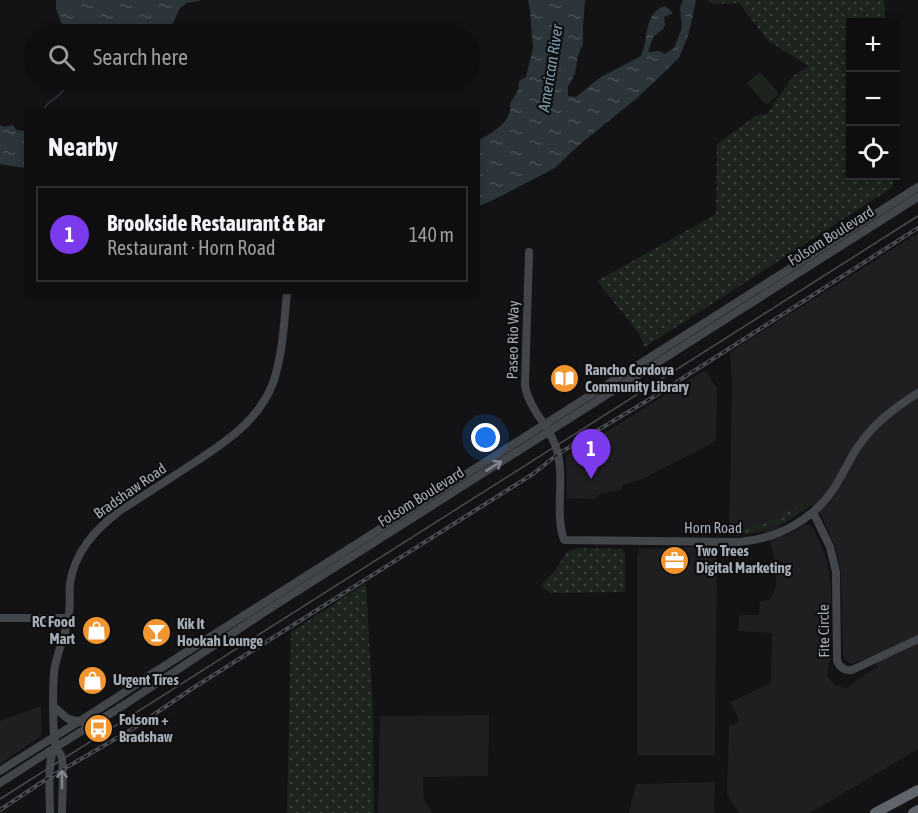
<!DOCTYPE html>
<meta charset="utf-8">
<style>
:root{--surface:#0e0e10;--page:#1c1c1e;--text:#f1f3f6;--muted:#9b9c9f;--line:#2e2e30;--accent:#7c3aed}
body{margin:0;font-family:"Asap Condensed",sans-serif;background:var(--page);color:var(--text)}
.controls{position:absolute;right:18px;top:18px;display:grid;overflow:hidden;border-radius:0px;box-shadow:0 3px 9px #0003}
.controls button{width:54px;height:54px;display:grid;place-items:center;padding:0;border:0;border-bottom:2px solid var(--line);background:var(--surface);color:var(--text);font:30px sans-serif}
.you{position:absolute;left:486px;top:438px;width:21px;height:21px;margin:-15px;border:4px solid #fff;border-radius:50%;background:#1a73e8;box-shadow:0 0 0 9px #1a73e833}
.badge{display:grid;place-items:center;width:39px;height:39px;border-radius:50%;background:var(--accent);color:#fff;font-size:20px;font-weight:700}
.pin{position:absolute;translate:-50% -50px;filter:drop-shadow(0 2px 3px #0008)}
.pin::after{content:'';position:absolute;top:32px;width:21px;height:18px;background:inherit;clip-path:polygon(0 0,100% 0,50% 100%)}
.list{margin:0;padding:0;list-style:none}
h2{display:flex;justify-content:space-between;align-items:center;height:78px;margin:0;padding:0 24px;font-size:26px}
h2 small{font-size:20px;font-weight:400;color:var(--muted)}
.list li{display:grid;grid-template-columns:39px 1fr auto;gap:18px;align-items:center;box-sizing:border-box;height:96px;margin:0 12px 12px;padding:0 12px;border:2px solid var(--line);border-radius:0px}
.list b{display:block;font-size:22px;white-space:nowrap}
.list p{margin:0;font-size:20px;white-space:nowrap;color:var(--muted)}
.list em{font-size:20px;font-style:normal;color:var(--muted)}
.icon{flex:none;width:33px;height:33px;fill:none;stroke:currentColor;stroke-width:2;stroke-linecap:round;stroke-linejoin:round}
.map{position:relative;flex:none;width:918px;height:813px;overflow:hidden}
.search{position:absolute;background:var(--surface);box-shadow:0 3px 9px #0003;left:24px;top:24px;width:456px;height:66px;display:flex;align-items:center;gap:15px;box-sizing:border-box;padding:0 21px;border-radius:33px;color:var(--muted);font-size:22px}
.panel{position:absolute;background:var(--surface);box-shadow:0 3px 9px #0003;left:24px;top:108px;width:456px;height:186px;border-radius:0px}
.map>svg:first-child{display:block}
.built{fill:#1f1f22;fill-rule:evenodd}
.grass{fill:url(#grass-dots)}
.pitch{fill:#1d241d}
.water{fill:url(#water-ripples)}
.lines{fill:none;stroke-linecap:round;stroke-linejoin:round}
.stream{stroke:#2c363a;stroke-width:1.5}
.secondary{stroke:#42454a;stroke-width:8}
.highway{stroke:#60646b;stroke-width:10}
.tram{stroke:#494c51;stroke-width:1.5}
.rail-casing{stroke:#494c51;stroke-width:4}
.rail{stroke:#0e0e10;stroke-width:1.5;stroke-dasharray:4.5;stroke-linecap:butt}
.oneway{stroke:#828890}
.labels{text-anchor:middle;stroke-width:4.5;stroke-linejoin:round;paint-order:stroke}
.street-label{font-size:15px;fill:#a5acb5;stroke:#0e0e10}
.poi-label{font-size:15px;font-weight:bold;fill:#a5acb5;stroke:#0e0e10;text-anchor:start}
.water-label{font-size:16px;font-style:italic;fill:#7c9fb0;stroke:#0e0e10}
</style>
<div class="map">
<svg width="918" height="813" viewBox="0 0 918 813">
<defs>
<pattern id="grass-dots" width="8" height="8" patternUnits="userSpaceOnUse" patternTransform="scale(1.5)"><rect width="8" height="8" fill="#1d241d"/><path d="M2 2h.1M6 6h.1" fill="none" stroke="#3b413c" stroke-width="1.8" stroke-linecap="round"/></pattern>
<pattern id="water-ripples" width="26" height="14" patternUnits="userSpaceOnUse" patternTransform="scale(1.5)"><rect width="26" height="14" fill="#2c363a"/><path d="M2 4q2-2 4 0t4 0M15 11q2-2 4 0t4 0" fill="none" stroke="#485054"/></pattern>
</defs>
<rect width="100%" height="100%" fill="#131315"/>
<path class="built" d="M918,233V749L810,813H739L727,794L729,726L740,721L730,702L771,683L772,633L738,631L739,615H759L760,601L770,599L776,588V567L770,542L765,531L738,536H729L731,452L732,382L730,352ZM811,505L821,515L836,548L841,574L843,656L846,661L852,664L860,661L872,656L877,667L859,678L847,688L838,686L834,684L827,676L828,665L831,660V587L827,561L819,541L813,527L809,525H805L785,536L780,526L804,511Z
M705,370L717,388L716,441L642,479L623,485L621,490L600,494L593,499L567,498L566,455L612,428Z
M701,547H712L717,550L715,755H637V557L639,549Z
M41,706L42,732L41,736L0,764V721Z
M489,715L488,776L423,777L424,799L432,813H378L380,716Z
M715,782L714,813H629L636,784Z"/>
<path class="grass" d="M707,0H884L885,22H850V176H893V187L645,347L638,332L597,281L716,214L717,144L757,115L767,114L793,76L809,66L768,41L739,3L715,4Z
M802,503L805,507C786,522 766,530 742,534L740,531L739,523H741V528C764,525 783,516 802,503Z
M578,548L621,549L625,553V592L551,593L540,586L554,572L567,552Z
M366,583L373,713L374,813H287L291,632Z"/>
<path class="pitch" d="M760,72L779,94L766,105L747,83Z"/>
<path class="water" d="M56,0H202L187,3L180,8L172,25L164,34H65L56,8Z
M528,0H585L583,26V44L578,55L575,74L568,87V96L576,97L601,77L641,56C649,39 643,13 665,6L673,13L664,17L665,25L663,29L653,37L648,52L659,51L665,54L674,48L682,28L680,8L683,0H696L689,33L679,58L637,98L579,145L555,168L489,202L479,206V140C492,133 513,121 510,104L519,88V81L526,77L533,48L530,10Z
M75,80H114C102,88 96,84 83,82L82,84L76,81Z
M0,125L5,127L13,125L16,130L25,131V168L0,164Z"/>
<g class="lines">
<path class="stream" d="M43,110C46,104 49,103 54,99C61,94 67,87 72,80"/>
<path class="secondary" d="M529,252L525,385C529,410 549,425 556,447C566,478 554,511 564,540L739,542C778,539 815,519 836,485C845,471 851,455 862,441C877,421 897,406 918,393
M813,512L830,547L836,572L837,660C839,667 844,671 852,670L918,639
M0,618H69
M54,707L68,719L81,722
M0,771C49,739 99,711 147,677L918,187
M0,783L56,747L124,705L263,613L918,197
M50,813C50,798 47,761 54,750
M62,813C62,795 64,776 62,758C61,753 57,751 56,746C52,735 53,686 54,672C56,654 65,638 68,619C71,607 69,595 70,583C75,552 94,531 118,512C140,498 161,484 183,470C219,446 257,425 273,383C283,354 284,322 287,292"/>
<path class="highway" d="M875,813L918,790
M913,813L918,810"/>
<path class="tram" d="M0,799L918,216"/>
<defs>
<path id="rail" d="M0,810L45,780L134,728L193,688L533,474L558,454L650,399L918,228"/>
</defs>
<use href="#rail" class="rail-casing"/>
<use href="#rail" class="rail"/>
</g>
<defs><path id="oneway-shaft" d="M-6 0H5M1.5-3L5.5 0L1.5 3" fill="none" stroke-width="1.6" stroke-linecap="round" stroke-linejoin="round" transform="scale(1.5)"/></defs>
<g class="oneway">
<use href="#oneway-shaft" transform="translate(494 466) rotate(-32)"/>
<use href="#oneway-shaft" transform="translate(62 779) rotate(-90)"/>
</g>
<defs>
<symbol id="library-disc" viewBox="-11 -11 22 22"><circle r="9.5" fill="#f09530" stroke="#0e0e10"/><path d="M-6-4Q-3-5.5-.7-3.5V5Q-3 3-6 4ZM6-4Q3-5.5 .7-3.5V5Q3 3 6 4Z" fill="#fff"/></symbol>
<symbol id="office-disc" viewBox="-11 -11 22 22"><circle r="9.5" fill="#f09530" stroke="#0e0e10"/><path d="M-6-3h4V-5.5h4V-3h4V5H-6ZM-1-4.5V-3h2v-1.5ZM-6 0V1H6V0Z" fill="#fff"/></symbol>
<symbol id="shop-disc" viewBox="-11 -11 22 22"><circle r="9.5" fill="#f09530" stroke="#0e0e10"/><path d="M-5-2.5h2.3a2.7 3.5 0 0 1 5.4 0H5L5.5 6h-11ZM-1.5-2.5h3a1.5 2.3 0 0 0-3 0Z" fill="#fff"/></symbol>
<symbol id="bar-disc" viewBox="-11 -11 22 22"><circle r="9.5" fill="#f09530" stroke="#0e0e10"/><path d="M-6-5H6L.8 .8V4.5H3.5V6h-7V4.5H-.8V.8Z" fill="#fff"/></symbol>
<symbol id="bus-disc" viewBox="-11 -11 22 22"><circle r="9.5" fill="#f09530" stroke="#0e0e10"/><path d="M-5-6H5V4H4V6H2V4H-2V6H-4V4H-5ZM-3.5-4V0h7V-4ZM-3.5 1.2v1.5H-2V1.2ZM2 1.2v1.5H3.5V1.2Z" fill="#fff"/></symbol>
</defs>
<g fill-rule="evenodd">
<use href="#library-disc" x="548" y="362" width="33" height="33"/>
<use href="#office-disc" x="658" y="544" width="33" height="33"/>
<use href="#shop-disc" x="80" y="614" width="33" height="33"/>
<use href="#bar-disc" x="140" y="616" width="33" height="33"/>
<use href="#shop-disc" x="76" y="664" width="33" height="33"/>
<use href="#bus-disc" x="82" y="712" width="33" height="33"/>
</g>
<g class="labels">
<g class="street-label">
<text transform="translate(831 236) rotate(-32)" y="5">Folsom Boulevard</text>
<text transform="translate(513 340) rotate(-89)" y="5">Paseo Rio Way</text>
<text transform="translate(130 491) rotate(-35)" y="5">Bradshaw Road</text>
<text transform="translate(421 497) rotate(-32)" y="5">Folsom Boulevard</text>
<text x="713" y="533">Horn Road</text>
<text transform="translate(824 631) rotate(-91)" y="5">Fite Circle</text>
</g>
<g class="poi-label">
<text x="585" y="375">Rancho Cordova<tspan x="585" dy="17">Community Library</tspan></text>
<text x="696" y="556">Two Trees<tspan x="696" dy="17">Digital Marketing</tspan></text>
<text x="75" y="627" text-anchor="end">RC Food<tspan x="75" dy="17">Mart</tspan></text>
<text x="177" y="629">Kik It<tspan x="177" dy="17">Hookah Lounge</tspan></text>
<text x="113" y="685">Urgent Tires</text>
<text x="119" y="725">Folsom +<tspan x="119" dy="17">Bradshaw</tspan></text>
</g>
<g class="water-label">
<text transform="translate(550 68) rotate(-81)" y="6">American River</text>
</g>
</g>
</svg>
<div class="controls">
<button>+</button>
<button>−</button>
<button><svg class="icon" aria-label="locate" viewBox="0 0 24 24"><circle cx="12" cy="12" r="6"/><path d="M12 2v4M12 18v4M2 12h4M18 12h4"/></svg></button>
</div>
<div class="you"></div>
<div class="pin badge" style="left:591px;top:479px">1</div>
<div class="search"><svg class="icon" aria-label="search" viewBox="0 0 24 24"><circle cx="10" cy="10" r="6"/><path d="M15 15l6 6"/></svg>Search here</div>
<section class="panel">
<h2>Nearby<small></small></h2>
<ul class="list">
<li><span class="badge">1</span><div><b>Brookside Restaurant &amp; Bar</b><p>Restaurant · Horn Road</p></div><em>140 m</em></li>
</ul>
</section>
</div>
